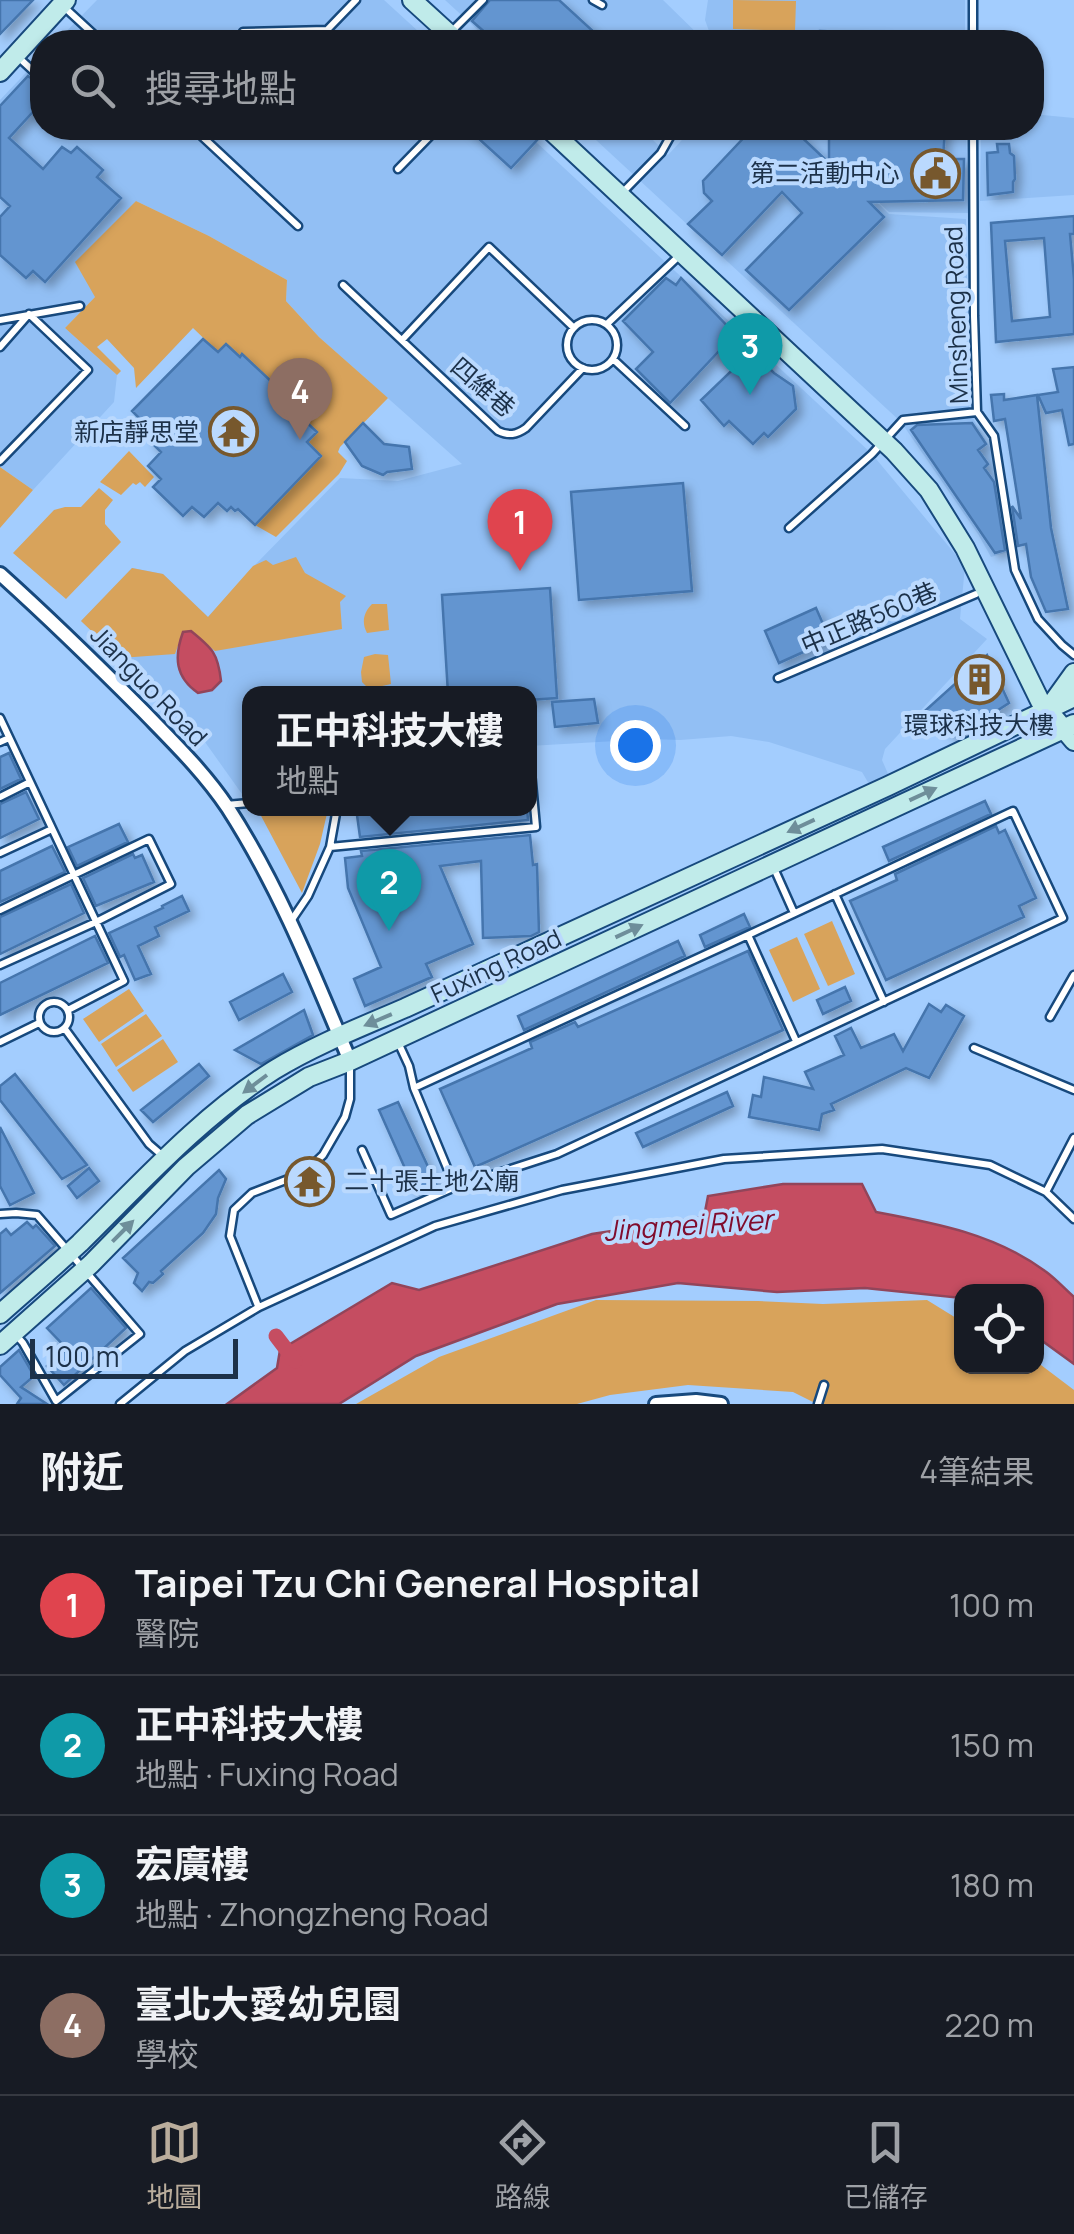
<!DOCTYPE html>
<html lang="zh-TW">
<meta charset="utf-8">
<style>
:root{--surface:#171b24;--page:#242831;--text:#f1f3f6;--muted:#9ea1a6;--line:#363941;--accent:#baad9c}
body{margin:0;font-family:Manrope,"Noto Sans TC",sans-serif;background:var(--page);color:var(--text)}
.controls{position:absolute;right:30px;bottom:30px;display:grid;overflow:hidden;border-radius:20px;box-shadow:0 2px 8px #0004}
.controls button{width:90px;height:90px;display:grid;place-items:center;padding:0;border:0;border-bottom:2px solid var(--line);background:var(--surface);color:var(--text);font:50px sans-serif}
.scale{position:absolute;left:30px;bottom:25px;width:208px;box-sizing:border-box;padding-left:10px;border:5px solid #1c3149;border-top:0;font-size:28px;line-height:35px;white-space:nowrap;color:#1c3149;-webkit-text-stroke:8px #bad9fe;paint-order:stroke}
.you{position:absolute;left:635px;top:745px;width:35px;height:35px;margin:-25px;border:8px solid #fff;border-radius:50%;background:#1a73e8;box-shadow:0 0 0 15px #1a73e833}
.badge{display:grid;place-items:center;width:65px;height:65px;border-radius:50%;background:var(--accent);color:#fff;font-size:32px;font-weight:700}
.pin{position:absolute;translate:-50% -82px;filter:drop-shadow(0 2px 5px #0008)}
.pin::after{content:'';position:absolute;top:52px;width:35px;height:30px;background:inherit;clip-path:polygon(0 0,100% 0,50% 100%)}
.popup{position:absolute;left:242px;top:686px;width:295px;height:130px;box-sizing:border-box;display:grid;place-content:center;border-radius:20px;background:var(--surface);filter:drop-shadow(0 2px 8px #0005);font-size:32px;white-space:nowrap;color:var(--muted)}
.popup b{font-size:38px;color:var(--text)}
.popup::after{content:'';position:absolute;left:50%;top:100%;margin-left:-20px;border:20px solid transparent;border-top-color:var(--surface)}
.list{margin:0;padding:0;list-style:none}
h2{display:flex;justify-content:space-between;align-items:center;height:130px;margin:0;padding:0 40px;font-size:42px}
h2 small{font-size:32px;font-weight:400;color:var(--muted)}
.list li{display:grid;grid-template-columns:65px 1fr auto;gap:30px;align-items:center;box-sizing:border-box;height:140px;padding:0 40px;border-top:2px solid var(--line)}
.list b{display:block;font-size:38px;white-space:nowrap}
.list p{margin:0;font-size:32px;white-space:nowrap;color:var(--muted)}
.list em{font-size:32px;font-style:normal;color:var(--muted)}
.icon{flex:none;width:55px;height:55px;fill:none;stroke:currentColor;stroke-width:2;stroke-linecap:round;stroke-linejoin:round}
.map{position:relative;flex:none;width:1074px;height:1404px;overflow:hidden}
.search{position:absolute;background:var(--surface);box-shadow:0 2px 8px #0004;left:30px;right:30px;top:30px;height:110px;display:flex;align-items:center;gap:25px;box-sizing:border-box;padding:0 35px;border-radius:40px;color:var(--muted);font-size:38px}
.sheet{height:690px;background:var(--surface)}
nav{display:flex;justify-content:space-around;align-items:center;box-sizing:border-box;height:140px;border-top:2px solid var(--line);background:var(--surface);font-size:28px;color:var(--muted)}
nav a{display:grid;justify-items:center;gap:5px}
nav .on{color:var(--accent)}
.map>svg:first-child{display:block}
.built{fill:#92bff4}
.green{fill:#d8a35b}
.water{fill:#c54d61;stroke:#92455a;stroke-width:2.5}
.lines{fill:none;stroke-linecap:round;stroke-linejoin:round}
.canal{stroke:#c54d61;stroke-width:15}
.building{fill:#6495d0;stroke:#4475ad;stroke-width:2.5;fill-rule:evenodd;filter:url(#shadow)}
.lane-casing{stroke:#17497d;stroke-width:11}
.street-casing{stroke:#17497d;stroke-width:18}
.secondary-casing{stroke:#17497d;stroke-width:22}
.lane{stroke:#fff;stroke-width:6}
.street{stroke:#fff;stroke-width:12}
.secondary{stroke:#c0ebea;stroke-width:18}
.oneway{fill:#6e8e9a}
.labels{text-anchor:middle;stroke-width:8;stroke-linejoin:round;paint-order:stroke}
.poi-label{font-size:25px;fill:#1c3149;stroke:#bad9fe;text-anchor:end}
.street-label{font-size:25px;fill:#1c3149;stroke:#bad9fe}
.water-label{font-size:28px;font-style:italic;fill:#800c2d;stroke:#bad9fe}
</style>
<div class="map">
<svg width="1074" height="1404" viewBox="0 0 1074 1404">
<defs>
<filter id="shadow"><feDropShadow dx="5.5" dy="5.5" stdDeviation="5" flood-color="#0004"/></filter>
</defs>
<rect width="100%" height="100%" fill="#a3cdfe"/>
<path class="built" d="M97,0H384L430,42H56Z
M445,0H663L706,42H491Z
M708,0H965V42H713L705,20Z
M42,56V128H521L872,454L965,566L960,619L987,639L885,749L882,760L889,776L869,784L862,772L769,742L731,736L680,740L651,739L529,746V694H249V791L242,794L195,728L81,621L132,568L163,574L208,617L254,566L340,478L398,481L462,464L319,337L286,301L287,280L209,236L136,201L95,297L65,328L117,375L114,402L33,490L0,467V100Z
M1032,114L1074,118V195L980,201L981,128H1032Z
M583,128H657L649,136L668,155L693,128H966L969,213L889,212L866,191L889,214L966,219L969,409L976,424L991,449L1008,552L991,557L978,534L901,422Z"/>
<path class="green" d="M733,0L796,1L795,31L733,29Z
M136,201L209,236L287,280L286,301L319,337L388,398L340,447L338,452L347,461L339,474L276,537L255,525L321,456L307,442L317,432L242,355L240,357L226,344L218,352L193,328L136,388L134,368L107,339L97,347L121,371L117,375L65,328L95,297L75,262Z
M129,451L154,477L145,487L140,482L136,485L133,483L121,495L100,482Z
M0,467L33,490L0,528Z
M99,488L113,500L105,510V524L121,542L66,599L13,553L54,510L65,507H81Z
M296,557L305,573L346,596L340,602L342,629L215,651L191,631L183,632L175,654L120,658L81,621L132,568L163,574L208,617L253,566L266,560L273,565Z
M372,604H387L389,630L367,633C361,622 364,612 372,604Z
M375,654L388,655L391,684L369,689L362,682L361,672L364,657Z
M278,809H328L320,844L302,893L259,812Z
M832,921L855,974L828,986L804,934Z
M797,937L820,989L793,1002L769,950Z
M129,989L144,1011L99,1042L83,1019Z
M146,1014L162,1036L116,1067L101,1044Z
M163,1039L178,1062L133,1092L117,1070Z
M596,1300L758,1301L823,1304L927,1300L961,1321L962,1366H1036L1037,1362L1074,1390V1404H817L793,1392L688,1385L610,1395L577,1404H356L439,1357Z"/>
<path class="water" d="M191,631C212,648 218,653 221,681L212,690L198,693C175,677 174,657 183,632Z
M783,1184H862L876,1212C935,1223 995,1234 1045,1271C1055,1278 1065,1289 1074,1297V1364L1037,1337L1036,1292H962L961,1298L865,1288L777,1292L678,1283L557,1304L416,1356L339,1404H227L277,1368L280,1350L392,1283L419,1290L592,1234L704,1217L708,1196Z"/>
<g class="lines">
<path class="canal" d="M276,1336L295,1361"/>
</g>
<path class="building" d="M0,0H33L0,34Z
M490,0H559L595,33L586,42H496L472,21Z
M820,31L882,33V42H820Z
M28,76L42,86V102L9,138L43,169L62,147L71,153L77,147L103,170L97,177L121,198L45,282L33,271L26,278L0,255V217L10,206L0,197V106Z
M467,128H525L538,139L511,168Z
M753,128H792L829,163V128H945L943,159H964L963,200L869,202L884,217L789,310L746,270L802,213L782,192L722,255L688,224L712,201L704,193L703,181Z
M997,144H1009L1010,153L1014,156L1015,179L1013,182V192L988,195L987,153L998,152Z
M1074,216V234H1070L1074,279V334L996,342L991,223ZM1044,238L1050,317L1012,321L1005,241Z
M666,278L676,285L681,278L735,334L670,403L636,369L653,352L623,321Z
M203,339L218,352L226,344L240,357L242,354L306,414L302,418L317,432L307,442L321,456L255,525L238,509L235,511L231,507L227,511L218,503L204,517L192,507L183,516L153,487L161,479L148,466L161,452L150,441L152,438L149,435L152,431L132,411Z
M752,351L774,373L793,386L796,409L768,437L764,433L753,444L729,421L724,426L701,400Z
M1074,367V444L1069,445L1062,410L1046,413L1038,395L1058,392L1053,369Z
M1004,394V400L1037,395L1051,528L1068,609L1046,612L1031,577L1026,544L1018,546L1012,506L1021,519L1005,419L994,421L991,395Z
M363,423L384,444L409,447L412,469L387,472L383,475L362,466L345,442Z
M972,423L986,444L978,450L988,464L984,468L994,482L1005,550L995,553L911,430L917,425Z
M683,483L692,591L579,600L571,492Z
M550,588L557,698L529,700V694H448L442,595Z
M816,608L830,640L779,663L765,631Z
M987,655L1009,703L956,737L926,710Z
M594,699L598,723L555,727L552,702Z
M9,753L21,779L0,789V757Z
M26,792L39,819L0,838V804Z
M985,801L991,814L889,861L883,847Z
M356,808H527L528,820L360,837Z
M119,824L128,842L77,866L68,847Z
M996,826L999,833L1005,830L1036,898L1019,906L1024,917L886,980L850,901L897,880L895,874Z
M530,835L533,865L537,864L539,932L531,936L483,938L481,861L440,866L473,944L426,964L432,977L365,1006L354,979L381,967L348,888L345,858L362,856L361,851Z
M52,846L65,872L0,902V871Z
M133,854L135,858L142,855L154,882L96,906L83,878Z
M71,884L84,913L0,954V917Z
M182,896L189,911L155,927L159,936L138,946L151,974L135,980L124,955L120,957L109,933L163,908L162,906Z
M744,914L750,927L705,947L700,935Z
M95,936L108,963L0,1015V983Z
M678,941L685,956L524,1030L518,1016Z
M748,951L783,1030L475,1167L440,1089L532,1048L530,1042L575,1022L578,1027Z
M283,974L292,992L239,1020L230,1002Z
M845,987L851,1001L823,1014L817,1000Z
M929,1004L941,1012L946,1005L964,1016L929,1078L906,1068L831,1104L834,1110L822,1114L819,1130L749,1117L753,1095L761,1097L764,1077L813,1089L805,1072L844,1055L835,1036L851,1028L861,1048L894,1034L903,1051Z
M304,1010L313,1035L261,1064L235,1050Z
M199,1064L209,1076L153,1122L141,1110Z
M15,1074L87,1165L62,1179L0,1100V1086Z
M727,1092L733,1106L643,1147L636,1133Z
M398,1102L436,1184L416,1193L379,1110Z
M0,1127L34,1193L10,1205L0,1186Z
M89,1168L99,1181L77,1198L68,1186Z
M219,1170L226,1179L218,1198L216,1214L203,1233L161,1271L163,1274L153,1283L149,1282L142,1291L134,1283L138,1273L123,1258Z
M27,1222L33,1228L36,1225L55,1246L0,1293V1234L6,1229L11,1235Z
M91,1288L126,1328L64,1385L47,1366L67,1349L47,1328Z
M19,1350L34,1376L21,1387L47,1404H17L21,1398L0,1375V1367Z"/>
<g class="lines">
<defs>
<path id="lane" d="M593,0L602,5
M63,6L102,42
M243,32L327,30L356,0
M450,33L483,0
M973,42V0
M17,56L42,79
M193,128L298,226
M973,128L974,316L977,412L994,436L1015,570L1038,619L1062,645L1074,655
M398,169L438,128
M621,194L661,153L675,128
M343,285L498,431C509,436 516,435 526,428L583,368
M567 345a25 25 0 1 1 50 0a25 25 0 1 1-50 0Z
M0,320L80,306
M607,324L681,254
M402,340L489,247L574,328
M0,347L29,314L88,370L0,461
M613,359L685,426
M789,528L872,454L903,420L977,412
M778,678L976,594
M0,718L124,981L68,1010
M0,742L9,738
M0,797L30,782
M226,805L249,803
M330,847L337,808
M0,853L52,829
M773,866L794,913
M835,894L884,1002
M0,910L149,839L171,884L96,922L0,965
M291,921L308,896L330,847L536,827L531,772H529
M748,935L796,1041
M39 1017a15 15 0 1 1 30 0a15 15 0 1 1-30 0Z
M1050,1017L1074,975
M65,1029L149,1144L164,1157
M397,1040L409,1066L414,1088L455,1187
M0,1042L39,1023
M974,1048L1074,1090
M362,1150L391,1215L455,1187L557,1154L1063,918L1013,811L748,935L414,1088
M1046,1192L1074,1138
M0,1214L16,1213L37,1215L140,1334L56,1401L23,1343L16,1335
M258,1306L230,1236L234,1210L252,1193L304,1173L323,1155L345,1117L350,1099V1063
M120,1404L185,1351L259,1307L435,1226L562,1190L724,1159L882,1149L990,1165L1046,1192L1074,1219
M818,1404L824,1385"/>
<path id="street" d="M0,574C49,618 96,664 143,711C173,742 204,772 228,808C279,887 314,975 350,1061
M656,1404L696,1401L721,1404"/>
<path id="secondary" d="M412,0L458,42
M0,72L66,0
M548,128L894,451L929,490L965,548L1040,701L1074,741
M1051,705L1074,673
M0,1314C27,1290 54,1267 80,1243C141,1183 201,1116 274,1070C315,1045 361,1027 405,1008L888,786L1074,697
M0,1345L91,1264L186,1167L247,1115L309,1077L350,1061L1074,724"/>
</defs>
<use href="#lane" class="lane-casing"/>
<use href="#street" class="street-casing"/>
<use href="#secondary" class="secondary-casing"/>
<use href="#lane" class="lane"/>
<use href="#street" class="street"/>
<use href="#secondary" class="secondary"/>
</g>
<defs><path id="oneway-solid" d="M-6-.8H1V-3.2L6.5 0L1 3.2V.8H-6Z" transform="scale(2.5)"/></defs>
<g class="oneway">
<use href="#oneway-solid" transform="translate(923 794) rotate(-25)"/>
<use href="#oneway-solid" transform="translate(801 826) rotate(155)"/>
<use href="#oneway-solid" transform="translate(629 931) rotate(-25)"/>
<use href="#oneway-solid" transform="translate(378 1020) rotate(157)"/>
<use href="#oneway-solid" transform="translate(255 1084) rotate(143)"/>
<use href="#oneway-solid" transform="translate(123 1231) rotate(-45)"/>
</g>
<defs>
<symbol id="civic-ring" viewBox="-11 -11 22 22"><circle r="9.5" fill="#bad9fe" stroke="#77582d" stroke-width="1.5"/><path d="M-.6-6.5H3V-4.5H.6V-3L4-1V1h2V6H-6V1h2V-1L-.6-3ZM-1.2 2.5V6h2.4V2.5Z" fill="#77582d"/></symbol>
<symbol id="temple-ring" viewBox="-11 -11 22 22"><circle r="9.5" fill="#bad9fe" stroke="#77582d" stroke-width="1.5"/><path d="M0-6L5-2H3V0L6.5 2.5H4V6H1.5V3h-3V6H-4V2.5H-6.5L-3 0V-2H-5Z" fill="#77582d"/></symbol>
<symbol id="building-ring" viewBox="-11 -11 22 22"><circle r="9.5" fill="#bad9fe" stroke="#77582d" stroke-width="1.5"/><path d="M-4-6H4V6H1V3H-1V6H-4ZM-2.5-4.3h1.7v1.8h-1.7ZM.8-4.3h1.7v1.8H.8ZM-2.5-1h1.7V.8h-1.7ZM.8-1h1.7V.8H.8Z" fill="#77582d"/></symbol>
</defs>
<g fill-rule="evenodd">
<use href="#civic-ring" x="908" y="146" width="55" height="55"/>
<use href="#temple-ring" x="206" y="404" width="55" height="55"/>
<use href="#building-ring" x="952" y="652" width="55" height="55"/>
<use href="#temple-ring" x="282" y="1154" width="55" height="55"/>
</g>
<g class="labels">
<g class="poi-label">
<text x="900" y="182">第二活動中心</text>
<text x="199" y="441">新店靜思堂</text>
<text x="979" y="734" text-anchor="middle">環球科技大樓</text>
<text x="344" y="1190" text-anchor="start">二十張土地公廟</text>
</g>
<g class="street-label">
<text transform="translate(956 315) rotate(-92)" y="9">Minsheng Road</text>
<text transform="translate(483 387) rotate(41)" y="9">四維巷</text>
<text transform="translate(869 618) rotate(-23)" y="9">中正路560巷</text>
<text transform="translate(149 686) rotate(46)" y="9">Jianguo Road</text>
<text transform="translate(496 966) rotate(-25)" y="9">Fuxing Road</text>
</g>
<g class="water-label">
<text transform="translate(688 1225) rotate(-4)" y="10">Jingmei River</text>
</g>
</g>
</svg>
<div class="controls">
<button><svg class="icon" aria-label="locate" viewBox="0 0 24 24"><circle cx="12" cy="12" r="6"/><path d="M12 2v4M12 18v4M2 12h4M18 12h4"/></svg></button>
</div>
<div class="scale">100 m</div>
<div class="you"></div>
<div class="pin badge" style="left:520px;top:571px;background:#e0444e">1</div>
<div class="pin badge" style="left:389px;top:931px;background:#0f9aa8">2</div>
<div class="popup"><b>正中科技大樓</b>地點</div>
<div class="pin badge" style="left:750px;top:395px;background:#0f9aa8">3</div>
<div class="pin badge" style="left:300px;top:440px;background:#8d6e63">4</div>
<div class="search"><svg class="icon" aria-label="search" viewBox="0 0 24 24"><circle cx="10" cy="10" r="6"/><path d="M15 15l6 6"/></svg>搜尋地點</div>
</div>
<section class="sheet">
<h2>附近<small>4筆結果</small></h2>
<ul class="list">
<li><span class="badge" style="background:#e0444e">1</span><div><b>Taipei Tzu Chi General Hospital</b><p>醫院</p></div><em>100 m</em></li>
<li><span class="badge" style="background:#0f9aa8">2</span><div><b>正中科技大樓</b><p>地點 · Fuxing Road</p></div><em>150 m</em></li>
<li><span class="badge" style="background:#0f9aa8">3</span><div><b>宏廣樓</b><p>地點 · Zhongzheng Road</p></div><em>180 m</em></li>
<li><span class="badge" style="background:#8d6e63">4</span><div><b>臺北大愛幼兒園</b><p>學校</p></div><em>220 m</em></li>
</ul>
</section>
<nav>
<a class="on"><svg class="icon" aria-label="map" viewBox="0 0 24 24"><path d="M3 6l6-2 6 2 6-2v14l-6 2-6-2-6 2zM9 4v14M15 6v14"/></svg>地圖</a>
<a><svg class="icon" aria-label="directions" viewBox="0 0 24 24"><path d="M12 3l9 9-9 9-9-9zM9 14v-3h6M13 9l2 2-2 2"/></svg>路線</a>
<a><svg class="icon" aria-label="saved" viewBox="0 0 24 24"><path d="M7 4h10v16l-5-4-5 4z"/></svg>已儲存</a>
</nav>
